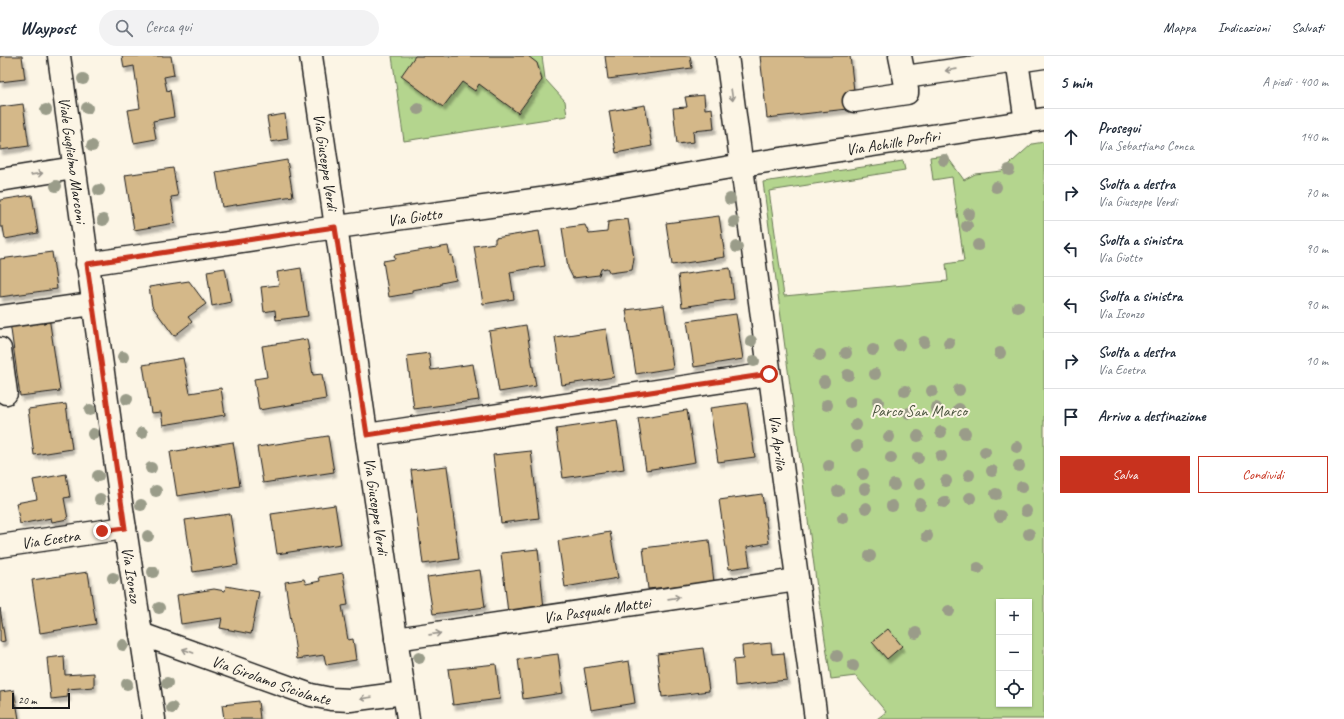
<!DOCTYPE html>
<html lang="it">
<meta charset="utf-8">
<style>
:root{--surface:#fff;--page:#f2f2f3;--text:#1f2937;--muted:#747a83;--line:#e0e1e3;--accent:#c8321e}
body{margin:0;font-family:Caveat,sans-serif;background:var(--page);color:var(--text)}
.controls{position:absolute;right:12px;bottom:12px;display:grid;overflow:hidden;border-radius:0px;box-shadow:0 1px 3px #0004}
.controls button{width:36px;height:36px;display:grid;place-items:center;padding:0;border:0;border-bottom:1px solid var(--line);background:var(--surface);color:var(--text);font:20px sans-serif}
.scale{position:absolute;left:12px;bottom:10px;width:58px;box-sizing:border-box;padding-left:4px;border:2px solid #1c1c1c;border-top:0;font-size:11px;line-height:14px;white-space:nowrap;color:#1c1c1c;-webkit-text-stroke:3px #fcf5e5;paint-order:stroke}
.stop{position:absolute;width:12px;height:12px;margin:-9px;border:3px solid #c8321e;border-radius:50%;background:#fff}
.stop.end{background:#c8321e;border-color:#fff;box-shadow:0 1px 4px #0008}
.list{margin:0;padding:0;list-style:none}
h2{display:flex;justify-content:space-between;align-items:center;height:52px;margin:0;padding:0 16px;font-size:17px}
h2 small{font-size:13px;font-weight:400;color:var(--muted)}
.list li{display:grid;grid-template-columns:26px 1fr auto;gap:12px;align-items:center;box-sizing:border-box;height:56px;padding:0 16px;border-top:1px solid var(--line)}
.list b{display:block;font-size:15px;white-space:nowrap}
.list p{margin:0;font-size:13px;white-space:nowrap;color:var(--muted)}
.list em{font-size:13px;font-style:normal;color:var(--muted)}
.actions{display:flex;gap:8px;padding:12px 16px}
.actions a{flex:1;padding:9px 0;border:1px solid var(--accent);border-radius:0px;text-align:center;font-size:14px;color:var(--accent)}
.actions .main{background:var(--accent);color:#fff}
.icon{flex:none;width:22px;height:22px;fill:none;stroke:currentColor;stroke-width:2;stroke-linecap:round;stroke-linejoin:round}
.map{position:relative;flex:none;width:1044px;height:663px;overflow:hidden}
header{display:flex;align-items:center;gap:24px;box-sizing:border-box;height:56px;padding:0 20px;background:var(--surface);border-bottom:1px solid var(--line)}
header strong{font-size:19px}
nav{display:flex;gap:22px;margin-inline-start:auto;font-size:14px}
.search{width:280px;height:36px;background:var(--page);display:flex;align-items:center;gap:10px;box-sizing:border-box;padding:0 14px;border-radius:22px;color:var(--muted);font-size:15px}
main{display:flex}
aside{flex:1;background:var(--surface)}
.map>svg:first-child{display:block}
.green{fill:#b4d58e;stroke:#687855;fill-rule:evenodd}
.building{fill:#d4b889;stroke:#1c1c1c;filter:url(#shadow)}
.lines{fill:none;stroke-linecap:round;stroke-linejoin:round}
.minor-casing{stroke:#1c1c1c;stroke-width:25}
.major-casing{stroke:#1c1c1c;stroke-width:25}
.minor{stroke:#fcf5e5;stroke-width:22}
.major{stroke:#fcf5e5;stroke-width:22}
.tree{fill:#9a9c89}
.oneway{stroke:#97938b}
.route{stroke:#c8321e;stroke-width:5}
.labels{text-anchor:middle;stroke-width:4;stroke-linejoin:round;paint-order:stroke}
.street-label{font-size:16px;fill:#1c1c1c;stroke:#fcf5e5}
.park-label{font-size:16px;fill:#4a543e;stroke:#fcf5e5}
</style>
<header>
<strong>Waypost</strong>
<div class="search"><svg class="icon" aria-label="search" viewBox="0 0 24 24"><circle cx="10" cy="10" r="6"/><path d="M15 15l6 6"/></svg>Cerca qui</div>
<nav><a>Mappa</a><a>Indicazioni</a><a>Salvati</a></nav>
</header>
<main>
<div class="map">
<svg width="1044" height="663" viewBox="0 0 1044 663">
<defs>
<filter id="shadow"><feDropShadow dx="2.5" dy="4.5" stdDeviation="1" flood-color="#0004"/></filter>
</defs>
<rect width="100%" height="100%" fill="#fcf5e5"/>
<filter id="ink" filterUnits="userSpaceOnUse"><feTurbulence type="fractalNoise" baseFrequency=".025" numOctaves="2"/><feDisplacementMap in="SourceGraphic" scale="8" xChannelSelector="R" yChannelSelector="G"/><feConvolveMatrix kernelMatrix="1 2 1 2 8 2 1 2 1" color-interpolation-filters="sRGB"/></filter>
<g filter="url(#ink)">
<path class="green" d="M392,0H542L545,23L565,45L567,60L404,85Z
M1044,86V663H877L886,656L856,620L831,623L817,532L763,126L903,105L905,114L769,135L784,240L948,225L946,208L964,205L952,121L933,124L930,101L946,99L964,124L975,118L1002,115L1032,88ZM999,546H1029V648H999Z"/>
<path class="building" d="M0,0H22L25,23L0,26Z
M122,0H171L174,19L164,21L167,35L170,34L174,61L153,65L156,83L134,87L128,54L140,52L134,10L124,12Z
M415,0H528L537,7L542,24L518,57L479,28L475,35L462,26L443,51L401,20Z
M605,0H690L692,12L608,23Z
M760,0H850L856,52L767,62Z
M704,39L705,53L712,52L714,73L693,75L694,86L677,88L673,52L687,51L685,41Z
M23,48L29,90L0,94V51Z
M645,49L652,90L616,97L609,55Z
M285,58L288,83L271,86L267,61Z
M287,104L293,140L222,151L216,116Z
M173,112L178,140L171,141L175,167L134,174L125,119Z
M32,139L38,177L5,183L3,171H0V144Z
M719,160L725,201L672,209L666,167Z
M628,163L634,202L632,214L610,217L607,212L601,213L599,219L573,222L568,212L562,172L585,169L589,178L607,176L608,166Z
M539,175L545,210L510,216L514,243L483,248L474,190L495,187V182Z
M448,190L450,200L452,199L456,224L441,227V229L412,234V237L389,241L383,205L395,203L394,199Z
M52,196L57,233L0,241V203Z
M225,212L231,246L212,250L207,215Z
M301,212L308,260L276,264L275,254L264,256L261,231L279,229L277,216Z
M730,212L734,243L682,251L678,219Z
M189,225L206,248L188,261L192,266L174,280L152,250L149,231Z
M664,249L673,312L636,318L626,254Z
M736,258L743,303L694,311L687,265Z
M49,261L60,335L20,340L10,266Z
M526,269L536,330L499,336L489,275Z
M606,273L614,321L562,329L555,281Z
M307,283L313,319L322,318L326,343L259,354L254,323L267,321L262,290Z
M429,297L431,314L473,308L479,344L414,353L407,300Z
M183,302L190,337L221,332L225,359L163,369L161,356L151,357L143,309Z
M747,347L755,401L718,406L710,352Z
M66,348L72,393L34,399L28,353Z
M687,354L695,406L646,414L638,362Z
M617,364L624,413L563,422L556,373Z
M328,380L334,416L263,427L257,391Z
M233,386L240,430L177,440L170,396Z
M531,395L539,462L501,467L493,399Z
M447,410L459,503L423,508L411,414Z
M66,418L70,441L64,442L68,463L52,466L51,462L20,468L16,447L37,443L33,424Z
M762,438L769,487L747,491L750,510L729,513L719,444Z
M335,449L341,488L277,498L271,458Z
M230,458L238,509L193,516L185,464Z
M610,476L618,522L565,531L558,485Z
M709,484L714,526L648,533L643,492Z
M538,493L544,553L508,557L501,497Z
M480,514L485,551L433,558L427,521Z
M88,516L96,568L40,577L32,524Z
M343,517L348,549L342,550L348,584L353,583L356,604L326,609L324,599L297,603L285,526L304,523L306,528L320,525L319,521Z
M226,530L259,536L251,578L220,572L222,562L181,568L177,539L214,533L225,535Z
M0,552L5,585L0,586Z
M888,573L902,590L887,603L872,586Z
M771,587L772,598L784,597L787,624L735,630L733,604L743,603L742,590Z
M703,592L709,635L662,641L657,598Z
M558,598L563,637L523,643L518,603Z
M64,600L65,619L94,617V631L67,633L68,641L51,643L47,602Z
M629,605L635,647L591,654L584,612Z
M496,608L500,643L453,649L448,613Z
M14,634L19,663H0V636Z
M258,645L260,663H224L222,649Z"/>
<g class="lines">
<defs>
<g id="minor">
<path id="s1" d="M311,0L408,663"/>
<path id="s2" d="M727,0L816,663"/>
<path d="M900,0L907,34"/>
<path d="M905,21L1017,5"/>
<path d="M854,45L907,37"/>
<path d="M1026,66L1017,5L1044,1"/>
<path d="M0,124L74,112"/>
<path id="s3" d="M87,208L308,175L577,138L742,109L1044,63"/>
<path d="M0,261L92,248"/>
<path d="M0,293L6,337"/>
<path d="M367,379L769,318"/>
<path id="s4" d="M0,490L125,472"/>
<path id="s5" d="M141,578L311,639L331,643L350,644L404,637"/>
<path id="s6" d="M396,583L797,524"/>
</g>
<g id="major">
<path id="s7" d="M59,0L122,453L154,663"/>
</g>
</defs>
<use href="#minor" class="minor-casing"/>
<use href="#major" class="major-casing"/>
<use href="#minor" class="minor"/>
<use href="#major" class="major"/>
</g>
<g class="tree">
<circle cx="83" cy="23" r="6"/>
<circle cx="87" cy="52" r="6"/>
<circle cx="418" cy="53" r="6"/>
<circle cx="46" cy="54" r="6"/>
<circle cx="92" cy="90" r="6"/>
<circle cx="944" cy="104" r="6"/>
<circle cx="1009" cy="114" r="6"/>
<circle cx="56" cy="130" r="6"/>
<circle cx="996" cy="131" r="6"/>
<circle cx="99" cy="134" r="6"/>
<circle cx="730" cy="143" r="6"/>
<circle cx="969" cy="158" r="6"/>
<circle cx="103" cy="164" r="6"/>
<circle cx="734" cy="166" r="6"/>
<circle cx="967" cy="170" r="6"/>
<circle cx="978" cy="189" r="6"/>
<circle cx="737" cy="191" r="6"/>
<circle cx="1018" cy="251" r="6"/>
<circle cx="751" cy="285" r="6"/>
<circle cx="924" cy="286" r="6"/>
<circle cx="949" cy="287" r="6"/>
<circle cx="899" cy="289" r="6"/>
<circle cx="873" cy="294" r="6"/>
<circle cx="846" cy="297" r="6"/>
<circle cx="1000" cy="297" r="6"/>
<circle cx="820" cy="299" r="6"/>
<circle cx="123" cy="301" r="6"/>
<circle cx="754" cy="305" r="6"/>
<circle cx="875" cy="318" r="6"/>
<circle cx="848" cy="319" r="6"/>
<circle cx="824" cy="326" r="6"/>
<circle cx="959" cy="334" r="6"/>
<circle cx="905" cy="335" r="6"/>
<circle cx="932" cy="335" r="6"/>
<circle cx="127" cy="343" r="6"/>
<circle cx="850" cy="346" r="6"/>
<circle cx="878" cy="346" r="6"/>
<circle cx="827" cy="349" r="6"/>
<circle cx="936" cy="352" r="6"/>
<circle cx="959" cy="353" r="6"/>
<circle cx="90" cy="354" r="6"/>
<circle cx="909" cy="357" r="6"/>
<circle cx="856" cy="369" r="6"/>
<circle cx="941" cy="376" r="6"/>
<circle cx="142" cy="377" r="6"/>
<circle cx="965" cy="377" r="6"/>
<circle cx="93" cy="378" r="6"/>
<circle cx="918" cy="380" r="6"/>
<circle cx="889" cy="381" r="6"/>
<circle cx="857" cy="390" r="6"/>
<circle cx="1017" cy="391" r="6"/>
<circle cx="985" cy="396" r="6"/>
<circle cx="941" cy="400" r="6"/>
<circle cx="891" cy="402" r="6"/>
<circle cx="918" cy="402" r="6"/>
<circle cx="829" cy="410" r="6"/>
<circle cx="1019" cy="410" r="6"/>
<circle cx="151" cy="412" r="6"/>
<circle cx="992" cy="415" r="6"/>
<circle cx="863" cy="418" r="6"/>
<circle cx="969" cy="419" r="6"/>
<circle cx="98" cy="420" r="6"/>
<circle cx="946" cy="425" r="6"/>
<circle cx="920" cy="428" r="6"/>
<circle cx="894" cy="429" r="6"/>
<circle cx="1022" cy="431" r="6"/>
<circle cx="865" cy="433" r="6"/>
<circle cx="156" cy="435" r="6"/>
<circle cx="838" cy="435" r="6"/>
<circle cx="996" cy="438" r="6"/>
<circle cx="970" cy="442" r="6"/>
<circle cx="100" cy="443" r="6"/>
<circle cx="944" cy="446" r="6"/>
<circle cx="920" cy="448" r="6"/>
<circle cx="141" cy="449" r="6"/>
<circle cx="892" cy="450" r="6"/>
<circle cx="866" cy="452" r="6"/>
<circle cx="1026" cy="455" r="6"/>
<circle cx="1000" cy="460" r="6"/>
<circle cx="843" cy="462" r="6"/>
<circle cx="1029" cy="478" r="6"/>
<circle cx="148" cy="480" r="6"/>
<circle cx="927" cy="480" r="6"/>
<circle cx="870" cy="500" r="6"/>
<circle cx="978" cy="512" r="6"/>
<circle cx="153" cy="516" r="6"/>
<circle cx="113" cy="522" r="6"/>
<circle cx="159" cy="552" r="6"/>
<circle cx="949" cy="555" r="6"/>
<circle cx="916" cy="577" r="6"/>
<circle cx="123" cy="589" r="6"/>
<circle cx="837" cy="600" r="6"/>
<circle cx="419" cy="602" r="6"/>
<circle cx="853" cy="610" r="6"/>
<circle cx="167" cy="627" r="6"/>
<circle cx="127" cy="628" r="6"/>
<circle cx="172" cy="652" r="6"/>
</g>
<defs><path id="oneway-shaft" d="M-6 0H5M1.5-3L5.5 0L1.5 3" fill="none" stroke-width="1.6" stroke-linecap="round" stroke-linejoin="round"/></defs>
<g class="oneway">
<use href="#oneway-shaft" transform="translate(951 14) rotate(172)"/>
<use href="#oneway-shaft" transform="translate(732 39) rotate(82)"/>
<use href="#oneway-shaft" transform="translate(37 118) rotate(-8)"/>
<use href="#oneway-shaft" transform="translate(674 542) rotate(-8)"/>
<use href="#oneway-shaft" transform="translate(435 578) rotate(-8)"/>
<use href="#oneway-shaft" transform="translate(188 595) rotate(-160)"/>
<use href="#oneway-shaft" transform="translate(366 642) rotate(172)"/>
</g>
</g>
<g class="lines" filter="url(#ink)">
<path class="route" d="M102,475L125,472L87,208L335,171L367,379L769,318"/>
</g>
<g class="labels">
<g class="street-label">
<text dy="6" stroke="none"><textPath href="#s3" startOffset="815">Via Achille Porfiri</textPath></text>
<text dy="6" stroke="none"><textPath href="#s7" startOffset="105">Viale Guglielmo Marconi</textPath></text>
<text dy="6" stroke="none"><textPath href="#s1" startOffset="107">Via Giuseppe Verdi</textPath></text>
<text dy="6" stroke="none"><textPath href="#s3" startOffset="331">Via Giotto</textPath></text>
<text dy="6" stroke="none"><textPath href="#s2" startOffset="390">Via Aprilia</textPath></text>
<text dy="6" stroke="none"><textPath href="#s1" startOffset="455">Via Giuseppe Verdi</textPath></text>
<text dy="6" stroke="none"><textPath href="#s4" startOffset="51">Via Ecetra</textPath></text>
<text dy="6" stroke="none"><textPath href="#s7" startOffset="524">Via Isonzo</textPath></text>
<text dy="6" stroke="none"><textPath href="#s6" startOffset="203">Via Pasquale Mattei</textPath></text>
<text dy="6" stroke="none"><textPath href="#s5" startOffset="138">Via Girolamo Siciolante</textPath></text>
</g>
<g class="park-label">
<text x="919" y="360">Parco San Marco</text>
</g>
</g>
</svg>
<div class="controls">
<button>+</button>
<button>−</button>
<button><svg class="icon" aria-label="locate" viewBox="0 0 24 24"><circle cx="12" cy="12" r="6"/><path d="M12 2v4M12 18v4M2 12h4M18 12h4"/></svg></button>
</div>
<div class="scale">20 m</div>
<div class="stop" style="left:769px;top:318px"></div>
<div class="stop end" style="left:102px;top:475px"></div>
</div>
<aside>
<h2>5 min<small>A piedi · 400 m</small></h2>
<ul class="list">
<li><svg class="icon" aria-label="ahead" viewBox="0 0 24 24"><path d="M12 20V5M6 11l6-6 6 6"/></svg><div><b>Prosegui</b><p>Via Sebastiano Conca</p></div><em>140 m</em></li>
<li><svg class="icon" aria-label="right" viewBox="0 0 24 24"><path d="M7 20v-9h11M14 6l5 5-5 5"/></svg><div><b>Svolta a destra</b><p>Via Giuseppe Verdi</p></div><em>70 m</em></li>
<li><svg class="icon" aria-label="left" viewBox="0 0 24 24"><path d="M17 20v-9H6M10 6l-5 5 5 5"/></svg><div><b>Svolta a sinistra</b><p>Via Giotto</p></div><em>90 m</em></li>
<li><svg class="icon" aria-label="left" viewBox="0 0 24 24"><path d="M17 20v-9H6M10 6l-5 5 5 5"/></svg><div><b>Svolta a sinistra</b><p>Via Isonzo</p></div><em>90 m</em></li>
<li><svg class="icon" aria-label="right" viewBox="0 0 24 24"><path d="M7 20v-9h11M14 6l5 5-5 5"/></svg><div><b>Svolta a destra</b><p>Via Ecetra</p></div><em>10 m</em></li>
<li><svg class="icon" aria-label="arrive" viewBox="0 0 24 24"><path d="M6 21V4h12l-3 4 3 4H6"/></svg><div><b>Arrivo a destinazione</b></div></li>
</ul>
<div class="actions"><a class="main">Salva</a><a>Condividi</a></div>
</aside>
</main>
